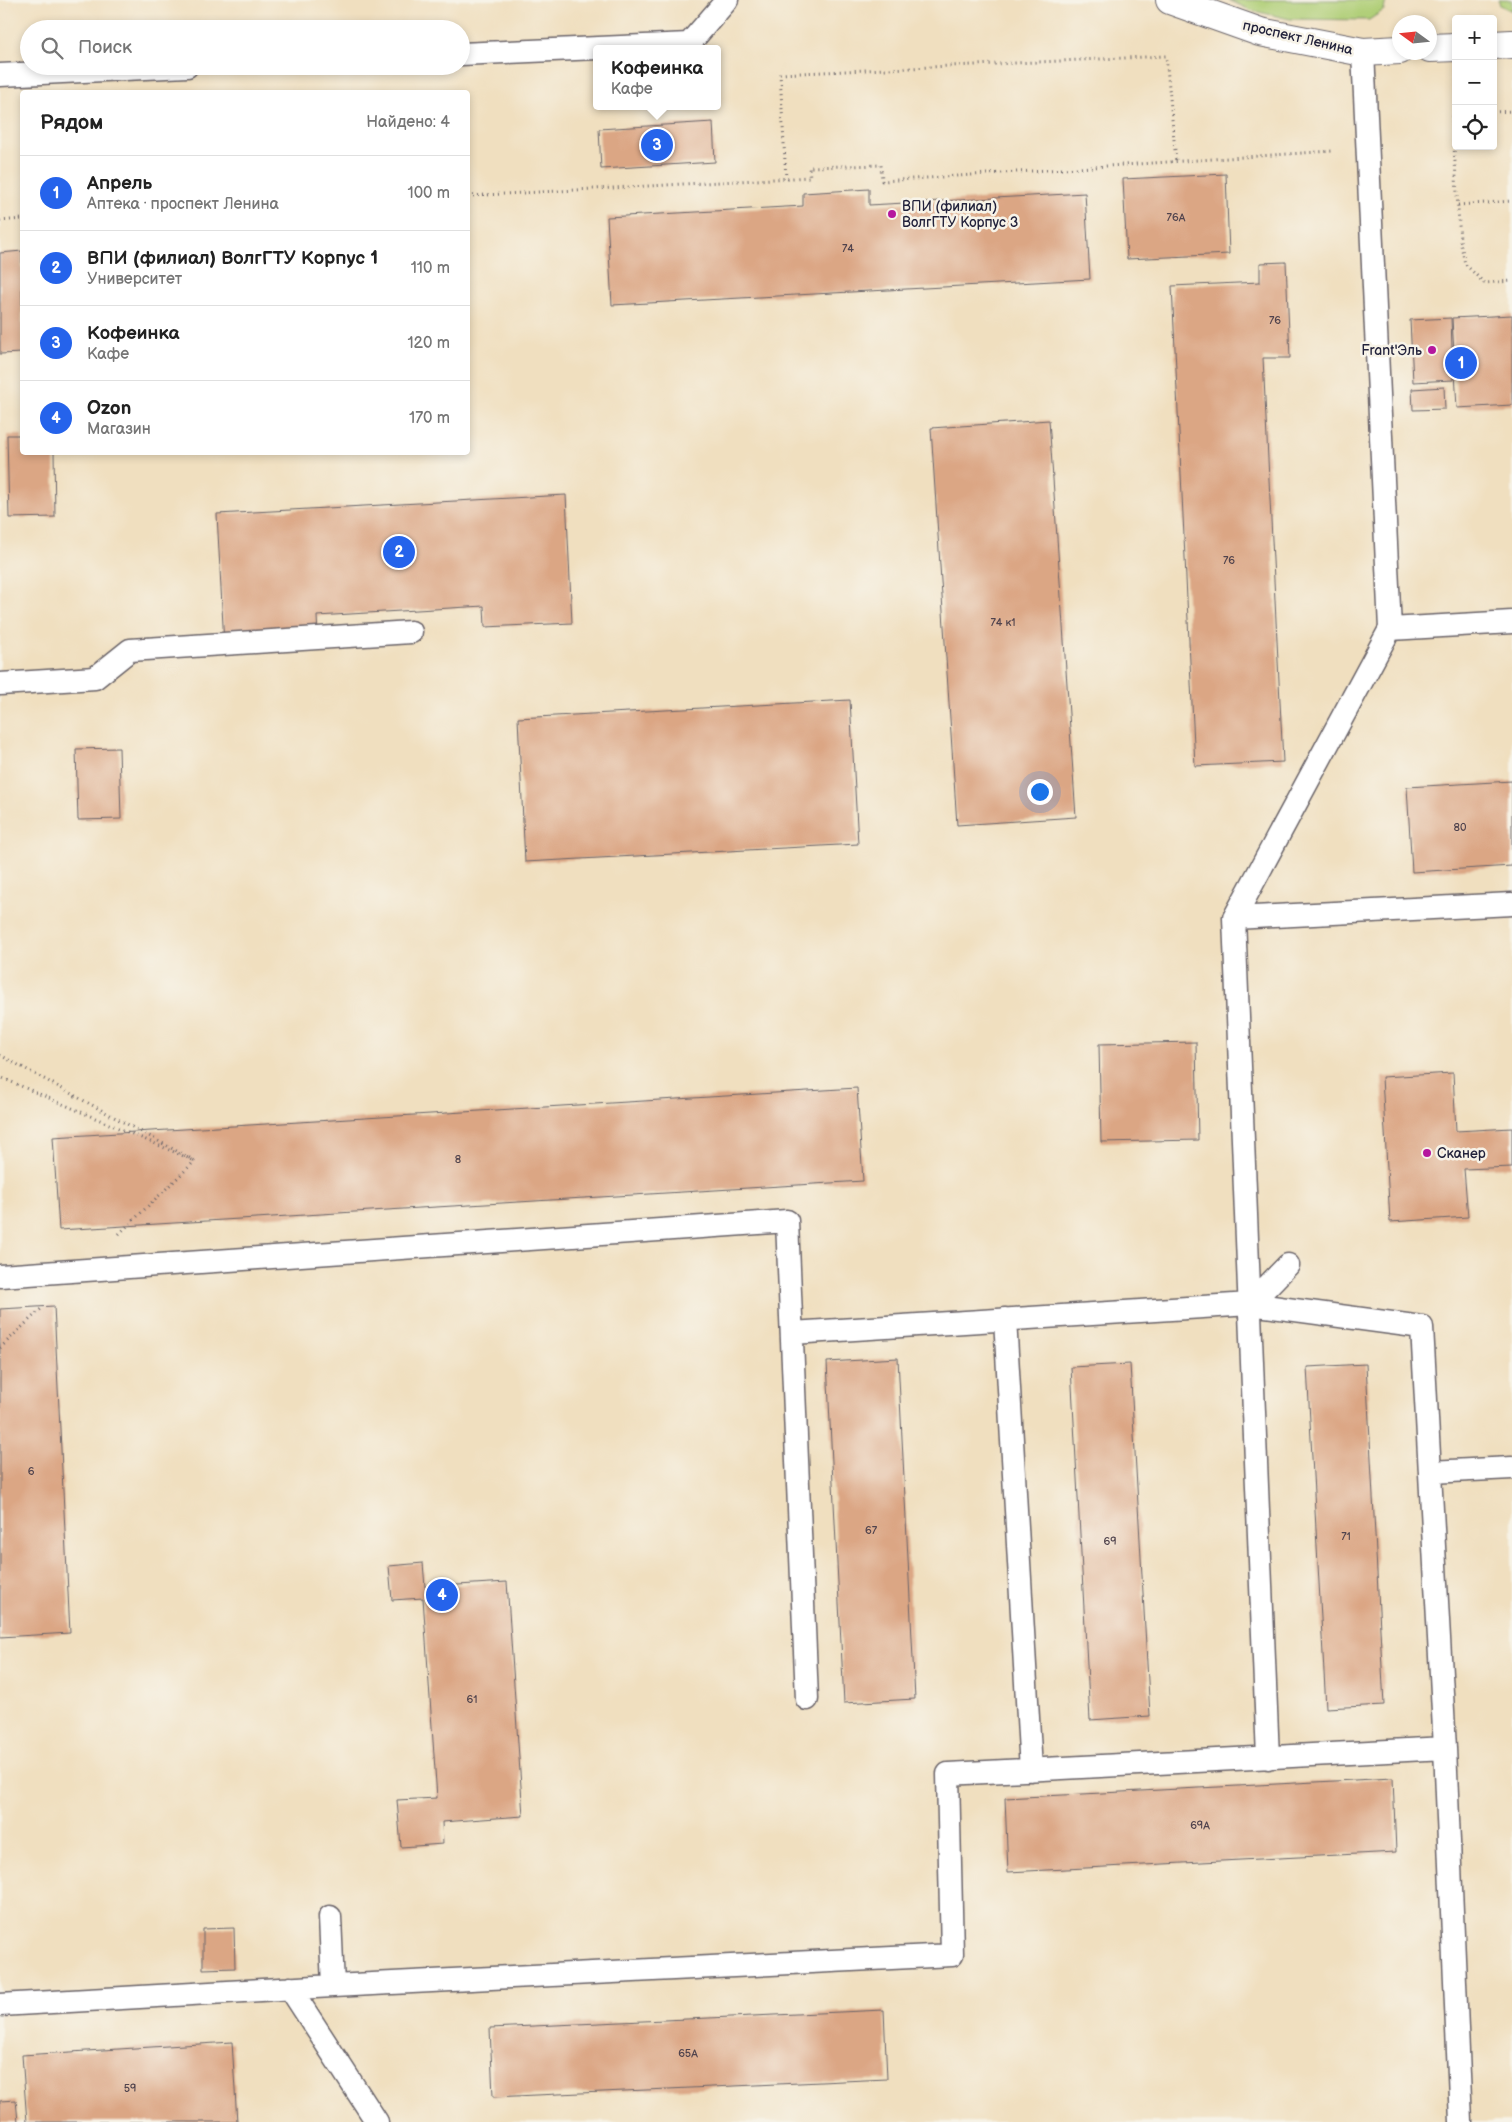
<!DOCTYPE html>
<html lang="ru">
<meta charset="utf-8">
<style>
:root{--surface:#fff;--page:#f2f2f2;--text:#222;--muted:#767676;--line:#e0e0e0;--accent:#2563eb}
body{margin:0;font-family:"Balsamiq Sans",sans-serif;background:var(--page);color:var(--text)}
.controls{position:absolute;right:15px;top:15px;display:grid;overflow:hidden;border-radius:5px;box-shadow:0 2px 8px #0003}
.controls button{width:45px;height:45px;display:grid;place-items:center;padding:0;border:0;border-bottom:1px solid var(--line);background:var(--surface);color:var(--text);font:25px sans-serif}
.compass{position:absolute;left:1392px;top:15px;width:45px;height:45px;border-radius:50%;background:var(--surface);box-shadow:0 2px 8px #0003;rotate:285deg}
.you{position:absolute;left:1039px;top:791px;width:18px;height:18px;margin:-12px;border:4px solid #fff;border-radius:50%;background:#1a73e8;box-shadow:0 0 0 8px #1a73e833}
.badge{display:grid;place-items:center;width:32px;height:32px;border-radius:50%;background:var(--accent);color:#fff;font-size:16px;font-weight:700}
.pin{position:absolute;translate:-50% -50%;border:2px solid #fff;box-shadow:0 1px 5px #0006}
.popup{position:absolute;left:593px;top:45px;width:128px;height:65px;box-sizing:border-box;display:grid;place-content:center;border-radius:5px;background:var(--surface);filter:drop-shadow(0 1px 4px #0005);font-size:16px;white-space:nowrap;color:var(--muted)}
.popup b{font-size:19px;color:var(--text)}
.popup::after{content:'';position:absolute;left:50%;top:100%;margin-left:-10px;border:10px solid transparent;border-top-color:var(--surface)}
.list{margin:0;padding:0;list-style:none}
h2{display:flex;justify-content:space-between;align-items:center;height:65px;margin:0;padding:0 20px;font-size:21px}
h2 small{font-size:16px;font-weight:400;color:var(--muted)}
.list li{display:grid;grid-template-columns:32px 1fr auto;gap:15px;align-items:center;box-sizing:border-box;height:75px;padding:0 20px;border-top:1px solid var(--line)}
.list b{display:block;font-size:19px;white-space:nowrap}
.list p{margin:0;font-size:16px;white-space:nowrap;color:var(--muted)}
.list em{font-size:16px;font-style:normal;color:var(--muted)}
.icon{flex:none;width:28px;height:28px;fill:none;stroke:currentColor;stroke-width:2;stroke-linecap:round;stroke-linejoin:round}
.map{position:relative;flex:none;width:1512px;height:2122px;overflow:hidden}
.search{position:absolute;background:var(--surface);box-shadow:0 2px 8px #0003;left:20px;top:20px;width:450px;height:55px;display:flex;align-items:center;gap:12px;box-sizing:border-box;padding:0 18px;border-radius:28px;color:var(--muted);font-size:19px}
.panel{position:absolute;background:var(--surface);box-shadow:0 2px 8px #0003;left:20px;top:90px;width:450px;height:365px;border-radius:5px}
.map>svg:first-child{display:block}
.green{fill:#afce76;stroke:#687858}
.building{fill:#dba684}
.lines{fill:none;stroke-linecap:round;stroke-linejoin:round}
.lane-casing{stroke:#6a6469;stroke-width:25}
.primary-casing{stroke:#6a6469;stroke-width:30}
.path{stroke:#6a6469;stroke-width:3;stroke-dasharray:1 4;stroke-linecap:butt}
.lane{stroke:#fff;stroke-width:22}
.primary{stroke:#fff;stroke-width:28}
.poi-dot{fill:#b5179e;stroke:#f7f3e8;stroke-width:2}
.labels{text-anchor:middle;stroke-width:5;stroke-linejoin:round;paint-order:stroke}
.number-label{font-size:11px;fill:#50434d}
.street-label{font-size:14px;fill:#22223b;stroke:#f7f3e8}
.poi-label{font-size:14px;fill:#22223b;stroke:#f7f3e8;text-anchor:start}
</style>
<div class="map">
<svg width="1512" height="2122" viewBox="0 0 1512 2122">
<rect width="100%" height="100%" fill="#f7f3e8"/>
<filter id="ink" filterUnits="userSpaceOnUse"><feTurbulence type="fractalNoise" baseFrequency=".02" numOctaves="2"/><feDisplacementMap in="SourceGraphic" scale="10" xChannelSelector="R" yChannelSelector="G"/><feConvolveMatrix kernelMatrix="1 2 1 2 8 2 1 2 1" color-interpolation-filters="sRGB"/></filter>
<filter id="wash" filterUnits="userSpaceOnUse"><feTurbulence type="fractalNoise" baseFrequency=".0096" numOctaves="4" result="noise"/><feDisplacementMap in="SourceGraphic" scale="20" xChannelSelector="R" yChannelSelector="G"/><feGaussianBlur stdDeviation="1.12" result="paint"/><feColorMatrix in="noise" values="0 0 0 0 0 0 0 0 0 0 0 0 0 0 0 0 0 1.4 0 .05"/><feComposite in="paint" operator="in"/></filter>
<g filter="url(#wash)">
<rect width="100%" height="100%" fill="#f0dfbf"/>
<path class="green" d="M1229,0H1386L1384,10L1369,20L1290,19L1250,10Z
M1498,0H1512V11L1500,5Z"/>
<g id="blocks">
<path class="building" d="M713,122L715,162L601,169L599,129Z
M1226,174L1229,254L1127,259L1123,179Z
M869,189V205L1085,193L1090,279L612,305L607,217L803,206V193Z
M22,251V353L0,354V253Z
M1286,262L1290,358H1263L1283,762L1195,766L1172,286L1260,282V263Z
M1512,315V405L1457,408L1452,318Z
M1451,318L1453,380L1413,382L1410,320Z
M1444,387L1445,409L1413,410L1412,389Z
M1049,420L1076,817L957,825L931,428Z
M7,435H22V452H54L55,517L9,518Z
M566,495L572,623L485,627L484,606L317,616L318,639L224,644L217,514Z
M850,700L858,844L525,862L518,718Z
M119,748L121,819L78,820L76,749Z
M1512,781V866L1412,872L1407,787Z
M1196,1042L1198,1140L1101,1142L1099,1044Z
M1453,1073L1456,1131L1512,1128V1167L1464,1169L1468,1217L1390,1222L1382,1077Z
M857,1088L863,1181L59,1230L53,1137Z
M54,1306L70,1633L0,1637V1309Z
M898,1358L915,1699L844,1703L827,1362Z
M1130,1364L1150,1716L1090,1720L1071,1367Z
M1366,1364L1384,1705L1326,1708L1307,1367Z
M423,1563L425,1587L507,1582L523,1816L442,1822L443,1844L401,1847L397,1800L437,1798L423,1598L392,1600L389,1566Z
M1393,1778L1396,1852L1008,1872L1005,1798Z
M234,1928L235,1968L203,1969V1929Z
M884,2010L887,2079L493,2097L490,2028Z
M232,2042L237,2122H27L22,2055Z
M16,2100L18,2122H0V2101Z"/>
</g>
</g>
<g filter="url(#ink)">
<use href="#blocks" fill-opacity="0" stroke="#6a6469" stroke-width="1"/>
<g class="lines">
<defs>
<path id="lane" d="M461,54L689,44L727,0
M0,75L187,66
M1390,629L1512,622
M0,684L95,678L130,650L411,632
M1234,918L1512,904
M0,1276L787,1221L807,1699
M1250,1304L1288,1265
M1005,1319L1031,1770
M792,1333L1250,1304L1422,1327L1445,1748L1461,2122
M1430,1472L1512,1468
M1268,1758L1234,918L1390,629L1363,52
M330,1917L333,1986
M290,1988L377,2122
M0,2005L333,1986L952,1955L948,1774L1445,1748"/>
<path id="primary" d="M1170,0L1260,32L1363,52L1400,50
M1493,45L1512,44
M1430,48L1456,47"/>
</defs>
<use href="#lane" class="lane-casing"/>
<use href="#primary" class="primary-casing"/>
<path class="path" d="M1493,112L1512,111
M1456,114L1452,115L1460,240L1465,264L1484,283L1512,281
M786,179L780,74L1166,56L1176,161
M468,196L810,177L809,167L881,165L882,181L1333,151
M1458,205L1512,201
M0,221L22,219
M0,1055L195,1161L0,1077
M119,1234L195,1161
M0,1348L43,1307"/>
<use href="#lane" class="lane"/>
<use href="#primary" class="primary"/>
</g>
</g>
<g class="poi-dot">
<circle cx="892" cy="214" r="5"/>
<circle cx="1432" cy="350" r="5"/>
<circle cx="1427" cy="1153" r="5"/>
</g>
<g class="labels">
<g class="number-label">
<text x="1176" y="221">76А</text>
<text x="848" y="252">74</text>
<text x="1275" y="324">76</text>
<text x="1229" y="564">76</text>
<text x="1003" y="626">74 к1</text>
<text x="1460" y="831">80</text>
<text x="458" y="1163">8</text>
<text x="31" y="1475">6</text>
<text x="871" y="1534">67</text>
<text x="1346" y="1540">71</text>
<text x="1110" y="1545">69</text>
<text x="472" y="1703">61</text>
<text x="1200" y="1829">69А</text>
<text x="688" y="2057">65А</text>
<text x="130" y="2092">59</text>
</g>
<g class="street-label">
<text transform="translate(1298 37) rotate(13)" y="5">проспект Ленина</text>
</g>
<g class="poi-label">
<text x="902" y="211">ВПИ (филиал)<tspan x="902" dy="16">ВолгГТУ Корпус 3</tspan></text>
<text x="1422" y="355" text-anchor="end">Frant'Эль</text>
<text x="1437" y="1158">Сканер</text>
</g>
</g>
</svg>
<div class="controls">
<button>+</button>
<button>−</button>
<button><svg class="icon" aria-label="locate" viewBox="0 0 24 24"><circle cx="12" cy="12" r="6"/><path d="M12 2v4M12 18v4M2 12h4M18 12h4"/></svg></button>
</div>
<svg class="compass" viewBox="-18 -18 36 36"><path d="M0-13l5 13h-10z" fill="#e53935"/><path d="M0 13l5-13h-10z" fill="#767676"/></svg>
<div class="you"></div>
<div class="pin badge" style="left:1461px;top:363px">1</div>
<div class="pin badge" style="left:399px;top:552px">2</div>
<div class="pin badge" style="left:657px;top:145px">3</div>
<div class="popup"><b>Кофеинка</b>Кафе</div>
<div class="pin badge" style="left:442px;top:1595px">4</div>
<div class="search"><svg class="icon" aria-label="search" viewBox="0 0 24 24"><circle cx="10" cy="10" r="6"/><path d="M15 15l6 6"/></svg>Поиск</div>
<section class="panel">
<h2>Рядом<small>Найдено: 4</small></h2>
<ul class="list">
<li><span class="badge">1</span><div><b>Апрель</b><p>Аптека · проспект Ленина</p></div><em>100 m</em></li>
<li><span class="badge">2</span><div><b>ВПИ (филиал) ВолгГТУ Корпус 1</b><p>Университет</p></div><em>110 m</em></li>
<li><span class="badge">3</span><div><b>Кофеинка</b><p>Кафе</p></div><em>120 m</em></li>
<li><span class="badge">4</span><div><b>Ozon</b><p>Магазин</p></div><em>170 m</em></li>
</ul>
</section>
</div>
